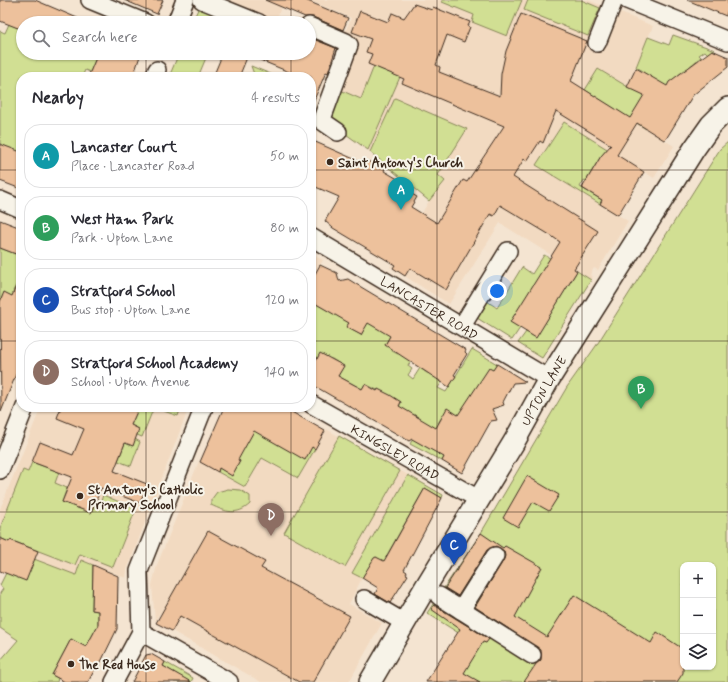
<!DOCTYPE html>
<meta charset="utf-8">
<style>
:root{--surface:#fff;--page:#f2f2f3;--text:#2b2b33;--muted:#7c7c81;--line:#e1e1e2;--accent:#7c3aed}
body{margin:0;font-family:Mynerve,sans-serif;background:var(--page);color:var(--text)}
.controls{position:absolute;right:12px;bottom:12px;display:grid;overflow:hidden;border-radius:8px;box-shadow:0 1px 3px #0004}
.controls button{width:36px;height:36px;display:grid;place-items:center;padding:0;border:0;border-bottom:1px solid var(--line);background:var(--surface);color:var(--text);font:20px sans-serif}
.you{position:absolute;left:497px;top:291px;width:14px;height:14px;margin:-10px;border:3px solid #fff;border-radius:50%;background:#1a73e8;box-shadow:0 0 0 6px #1a73e833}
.badge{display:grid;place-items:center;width:26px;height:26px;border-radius:50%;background:var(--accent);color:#fff;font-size:13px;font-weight:700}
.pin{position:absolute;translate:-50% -33px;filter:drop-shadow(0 1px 2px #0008)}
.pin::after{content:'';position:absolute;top:21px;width:14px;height:12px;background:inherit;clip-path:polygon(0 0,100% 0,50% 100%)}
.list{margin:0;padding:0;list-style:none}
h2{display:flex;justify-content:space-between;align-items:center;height:52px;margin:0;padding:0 16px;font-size:17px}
h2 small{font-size:13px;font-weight:400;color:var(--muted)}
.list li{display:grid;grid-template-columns:26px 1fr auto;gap:12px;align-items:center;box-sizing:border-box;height:64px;margin:0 8px 8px;padding:0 8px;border:1px solid var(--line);border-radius:16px}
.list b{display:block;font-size:15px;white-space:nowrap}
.list p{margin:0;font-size:13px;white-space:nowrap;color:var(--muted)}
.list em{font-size:13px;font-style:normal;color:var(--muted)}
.icon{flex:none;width:22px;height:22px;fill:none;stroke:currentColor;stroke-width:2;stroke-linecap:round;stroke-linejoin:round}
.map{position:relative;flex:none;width:728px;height:682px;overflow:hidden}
.search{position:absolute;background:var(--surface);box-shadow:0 1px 3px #0004;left:16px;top:16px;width:300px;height:44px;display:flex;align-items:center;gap:10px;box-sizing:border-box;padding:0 14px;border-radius:22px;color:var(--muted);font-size:15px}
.panel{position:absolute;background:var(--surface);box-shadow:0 1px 3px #0004;left:16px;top:72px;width:300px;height:340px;border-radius:16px}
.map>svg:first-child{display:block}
.built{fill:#f2dac1}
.green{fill:#d1df93;stroke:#868458;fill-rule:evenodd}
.building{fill:#edc19c;stroke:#3b2a1e}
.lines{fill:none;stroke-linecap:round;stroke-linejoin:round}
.minor-casing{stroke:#3b2a1e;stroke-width:20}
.major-casing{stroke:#3b2a1e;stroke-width:24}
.minor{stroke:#f7f3e8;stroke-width:17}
.major{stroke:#f7f3e8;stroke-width:21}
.grid{fill:none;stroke:#3b2a1e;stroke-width:1;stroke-opacity:0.55}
.poi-dot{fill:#3b2a1e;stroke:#f7f3e8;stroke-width:1.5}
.labels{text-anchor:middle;stroke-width:4;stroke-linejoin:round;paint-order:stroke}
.poi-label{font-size:13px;font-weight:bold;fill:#3b2a1e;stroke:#f7f3e8;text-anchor:start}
.street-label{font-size:13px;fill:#3b2a1e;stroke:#f7f3e8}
</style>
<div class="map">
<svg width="728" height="682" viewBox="0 0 728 682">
<rect width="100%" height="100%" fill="#f4e4d1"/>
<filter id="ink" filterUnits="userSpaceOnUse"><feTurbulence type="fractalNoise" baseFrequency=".025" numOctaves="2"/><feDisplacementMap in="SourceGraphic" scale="8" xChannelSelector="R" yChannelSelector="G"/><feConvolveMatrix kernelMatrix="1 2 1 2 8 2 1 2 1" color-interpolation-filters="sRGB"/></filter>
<g filter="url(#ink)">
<path class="built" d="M216,0H284L275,23Z
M308,0H588L653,26L627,87L598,69L630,118L674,146L654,178L564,122L537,166L628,221L598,270L594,268L592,271L590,275L593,277L591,280L500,223L449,304L390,267L429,201L370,152L325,119L358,42L343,37L351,18Z
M311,254L323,260L311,281Z
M41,407H189L127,570L126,578L81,560L76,576L0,545V509Z
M326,429L408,475L352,572L362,578L349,604L382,623L349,682H261L172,631L176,622L160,613L155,622L152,585L157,565L199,461L245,487L262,458L298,478Z"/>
<path class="green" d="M442,0H522L507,36L472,22L474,15L442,2Z
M528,0H581L600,8L588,36L524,10Z
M200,5L224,15L220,23H200L193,20Z
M9,24L23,30V53H98L90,72L85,70L82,77H21V151L18,157L6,147L0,144V31L5,33Z
M673,35L715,50L708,54L705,51L699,55L701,57L689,67L690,69H686L677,76L646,129L585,90L598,69L633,90L643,71L636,67L648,37L669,45Z
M179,53H208L198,77H169Z
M251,66L278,77H255Z
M374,66L400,77L368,150L325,119L338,89L361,99Z
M395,98L467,129L438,175L445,181L429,201L370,152Z
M564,122L607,149L599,159L586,181L584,180L580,187L602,200L600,204L536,165Z
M728,142V682H464L460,634L427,613L481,533L567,387L596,346L720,149ZM683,565H713V667H683Z
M0,248L21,256V285L17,284L13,291L21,295L11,298V296L4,293L0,302Z
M544,255L550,258L520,328L512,340L477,318L487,301L497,308L522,267L532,274Z
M577,271L591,280L542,358L518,343L526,332L536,337Z
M311,301L349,322L347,327L361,335L378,302L390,336L385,345L391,348L410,322L392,351L398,354L404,345L416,352L408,366L412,369L408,375L413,379L420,368L427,373L448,372L438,388L446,392L472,349L497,364L475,403L450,421L442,417L438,423L457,434L442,461L410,444L421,424L418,417L413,414L411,418L399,407L401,402L365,384L362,389L338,376L343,366L332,359H317L313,357L311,361Z
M139,407H154L142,437L137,435L139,429L131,425Z
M162,407L177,411L179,407H181L178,416L161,410Z
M264,407H286L276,425L315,449L298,478L262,458L245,487L218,472L219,468L232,475L240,461L226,452Z
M339,436L400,471L345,567L284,533Z
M135,439L140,442L131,466L118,461L125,443Z
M32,462L59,472L55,483L67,488L62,502L91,513L97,499L101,501L103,495L136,509L113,567L80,554L75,565L10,540L9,542L0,538V528L23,470L28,472Z
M408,475L443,495L442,498L425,488L387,555L404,565L388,566L376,557L362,578L352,573Z
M228,489L240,490L250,496V504C237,516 226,512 211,505V500L217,492Z
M34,559L76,575L81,560L93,565L92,610L98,611V625L86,647L71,639L52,675L58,678L57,682H0V661L18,640L0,628V593L3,589L0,585L6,573Z
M165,662L193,678L191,682H174L178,675L163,666Z"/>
<path class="building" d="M0,0H35L89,23H23V30L0,21Z
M124,0H163L157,14Z
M265,0H305L348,18L343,30L313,17H305Z
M687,0H728V9L726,16Z
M414,4L432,10L433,7L470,22L468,26L470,27L464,42L447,35L436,65L440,67L439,72L500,96L501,74L506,51L521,14L587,41L571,81L630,118L644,95L627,87L636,68L667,86L669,82L712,50L728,57V67L693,95L666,139L664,140L637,123L617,155L644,172L618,215L600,204L602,200L582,188L601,156L611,145L556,111L543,143L540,141L527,161L524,159L513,177L598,231L574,269L577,271L536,338L510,322L560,242L550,235L500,205L494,216L490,214L446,290L410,268L405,276L393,268L395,265L333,228L325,221L339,197L311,185V140L363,163L365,160L385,169L384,171L408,185L405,190L417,197L411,207L437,223L463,180L467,182L504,126L402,83L404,79L368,64L372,54L366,52L371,39L352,32L360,11L388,22L392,13L404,18Z
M313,39L336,48L328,73L326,72L311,107V77H301L248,55L239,77H213L223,53H309Z
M98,53H141L133,77H88Z
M0,144L21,152V189L0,181Z
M0,220L21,228V256L0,248Z
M320,265L337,273L339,281L348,279L356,284L466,350L465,352L467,354L454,375L456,376L449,387L385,345L390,336L368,323L361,335L346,327L349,323L311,301V281Z
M21,274V362L1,412L0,302L4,292L12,296Z
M320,353L344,366L338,376L362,389L365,384L377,391L378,389L390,395L401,402L399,406L436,428L447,408L458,415L489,368L493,370L497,364L526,382L513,383L503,402L504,405L492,409L497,420L491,421L462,473L442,461L444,457L412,439L409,441L311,384V356L317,359Z
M61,407H139L131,425L139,429L133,446L125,443L114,471L147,484L140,503L101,488L91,513L62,502L72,477L32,462L40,442L73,455L84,429L57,418Z
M224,407H283L325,431L315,449L312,447L305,460L254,431L238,460L240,461L232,476L219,468L218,472L200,462Z
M527,476L559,495L549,511L533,502L518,527L503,518Z
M425,488L442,498L404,570L407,572L406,574L408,575L390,603L375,594L378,588L362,578L374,558L376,557L384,561Z
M208,531L265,562L261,568L350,616L313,682H299L180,616L172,631L156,623Z
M481,533L503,548L505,546L542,567L515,617L547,637L574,595L651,643L657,632L683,649V673L677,682H524L536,664L541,660V650L475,607L503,561L505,556L504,551L496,546L487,550L458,596L445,588Z
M0,538L9,542L10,540L38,551L26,581L0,571Z
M93,565L118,576L117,629L97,670L95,669L88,682H65L52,675L71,639L86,647L98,625V611L92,610Z
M434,605L489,639L486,643L483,642L464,673L480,682H426L460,629L431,609Z
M151,654L165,662L163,666L191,682H132L146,655Z"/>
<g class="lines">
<defs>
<g id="minor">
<path d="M90,0L146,23"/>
<path d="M202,0L259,23"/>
<path d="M627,0L728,41"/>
<path d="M176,23L185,0"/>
<path d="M309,26L346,42L349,45L322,119V121L338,132"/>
<path d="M597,43L614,0"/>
<path d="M154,77L157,70"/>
<path d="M0,200L21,209"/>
<path id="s1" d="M311,237L549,379"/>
<path d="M462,326L508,251"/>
<path id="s2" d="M311,404L480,500"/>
<path d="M0,470L25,407"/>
<path d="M439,596L532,655"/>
<path d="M364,599L405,623"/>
<path d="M461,610L495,556"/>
<path d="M141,632L229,682"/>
<path d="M114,682L141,632L139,571L204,407"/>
</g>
<g id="major">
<path id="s3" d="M370,682L425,588L514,442L549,379L694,149L711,125L728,108"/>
</g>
</defs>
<use href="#minor" class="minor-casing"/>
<use href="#major" class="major-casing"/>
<use href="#minor" class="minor"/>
<use href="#major" class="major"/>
</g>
</g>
<path class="grid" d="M146,0V23M291,0V23M437,0V682M582,0V682M146,53V77M291,53V77M0,170H21M311,170H728M0,341H21M311,341H728M146,407V682M291,407V682M0,512H728"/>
<g class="poi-dot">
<circle cx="330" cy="162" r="4"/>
<circle cx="80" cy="496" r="4"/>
<circle cx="71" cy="664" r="4"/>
</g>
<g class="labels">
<g class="poi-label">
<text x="338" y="167">Saint Antony's Church</text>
<text x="88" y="494">St Antony's Catholic<tspan x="88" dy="15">Primary School</tspan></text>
<text x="79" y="669">The Red House</text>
</g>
<g class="street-label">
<text dy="5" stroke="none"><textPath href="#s1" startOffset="138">LANCASTER ROAD</textPath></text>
<text dy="5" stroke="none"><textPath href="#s3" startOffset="339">UPTON LANE</textPath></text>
<text dy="5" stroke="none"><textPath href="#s2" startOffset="97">KINGSLEY ROAD</textPath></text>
</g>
</g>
</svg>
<div class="controls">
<button>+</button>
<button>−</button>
<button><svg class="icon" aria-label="layers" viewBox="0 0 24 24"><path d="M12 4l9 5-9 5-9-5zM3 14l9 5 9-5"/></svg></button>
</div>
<div class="you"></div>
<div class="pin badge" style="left:401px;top:210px;background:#0f9aa8">A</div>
<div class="pin badge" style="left:641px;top:409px;background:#2e9e5b">B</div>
<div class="pin badge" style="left:454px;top:565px;background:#1a4fb4">C</div>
<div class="pin badge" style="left:271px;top:536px;background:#8d6e63">D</div>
<div class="search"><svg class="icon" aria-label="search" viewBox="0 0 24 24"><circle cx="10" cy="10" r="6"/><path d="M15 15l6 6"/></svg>Search here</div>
<section class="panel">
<h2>Nearby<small>4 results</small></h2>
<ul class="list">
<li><span class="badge" style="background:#0f9aa8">A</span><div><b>Lancaster Court</b><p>Place · Lancaster Road</p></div><em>50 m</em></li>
<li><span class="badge" style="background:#2e9e5b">B</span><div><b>West Ham Park</b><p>Park · Upton Lane</p></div><em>80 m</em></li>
<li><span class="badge" style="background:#1a4fb4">C</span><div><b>Stratford School</b><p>Bus stop · Upton Lane</p></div><em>120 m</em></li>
<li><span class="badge" style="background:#8d6e63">D</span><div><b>Stratford School Academy</b><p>School · Upton Avenue</p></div><em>140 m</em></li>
</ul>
</section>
</div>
